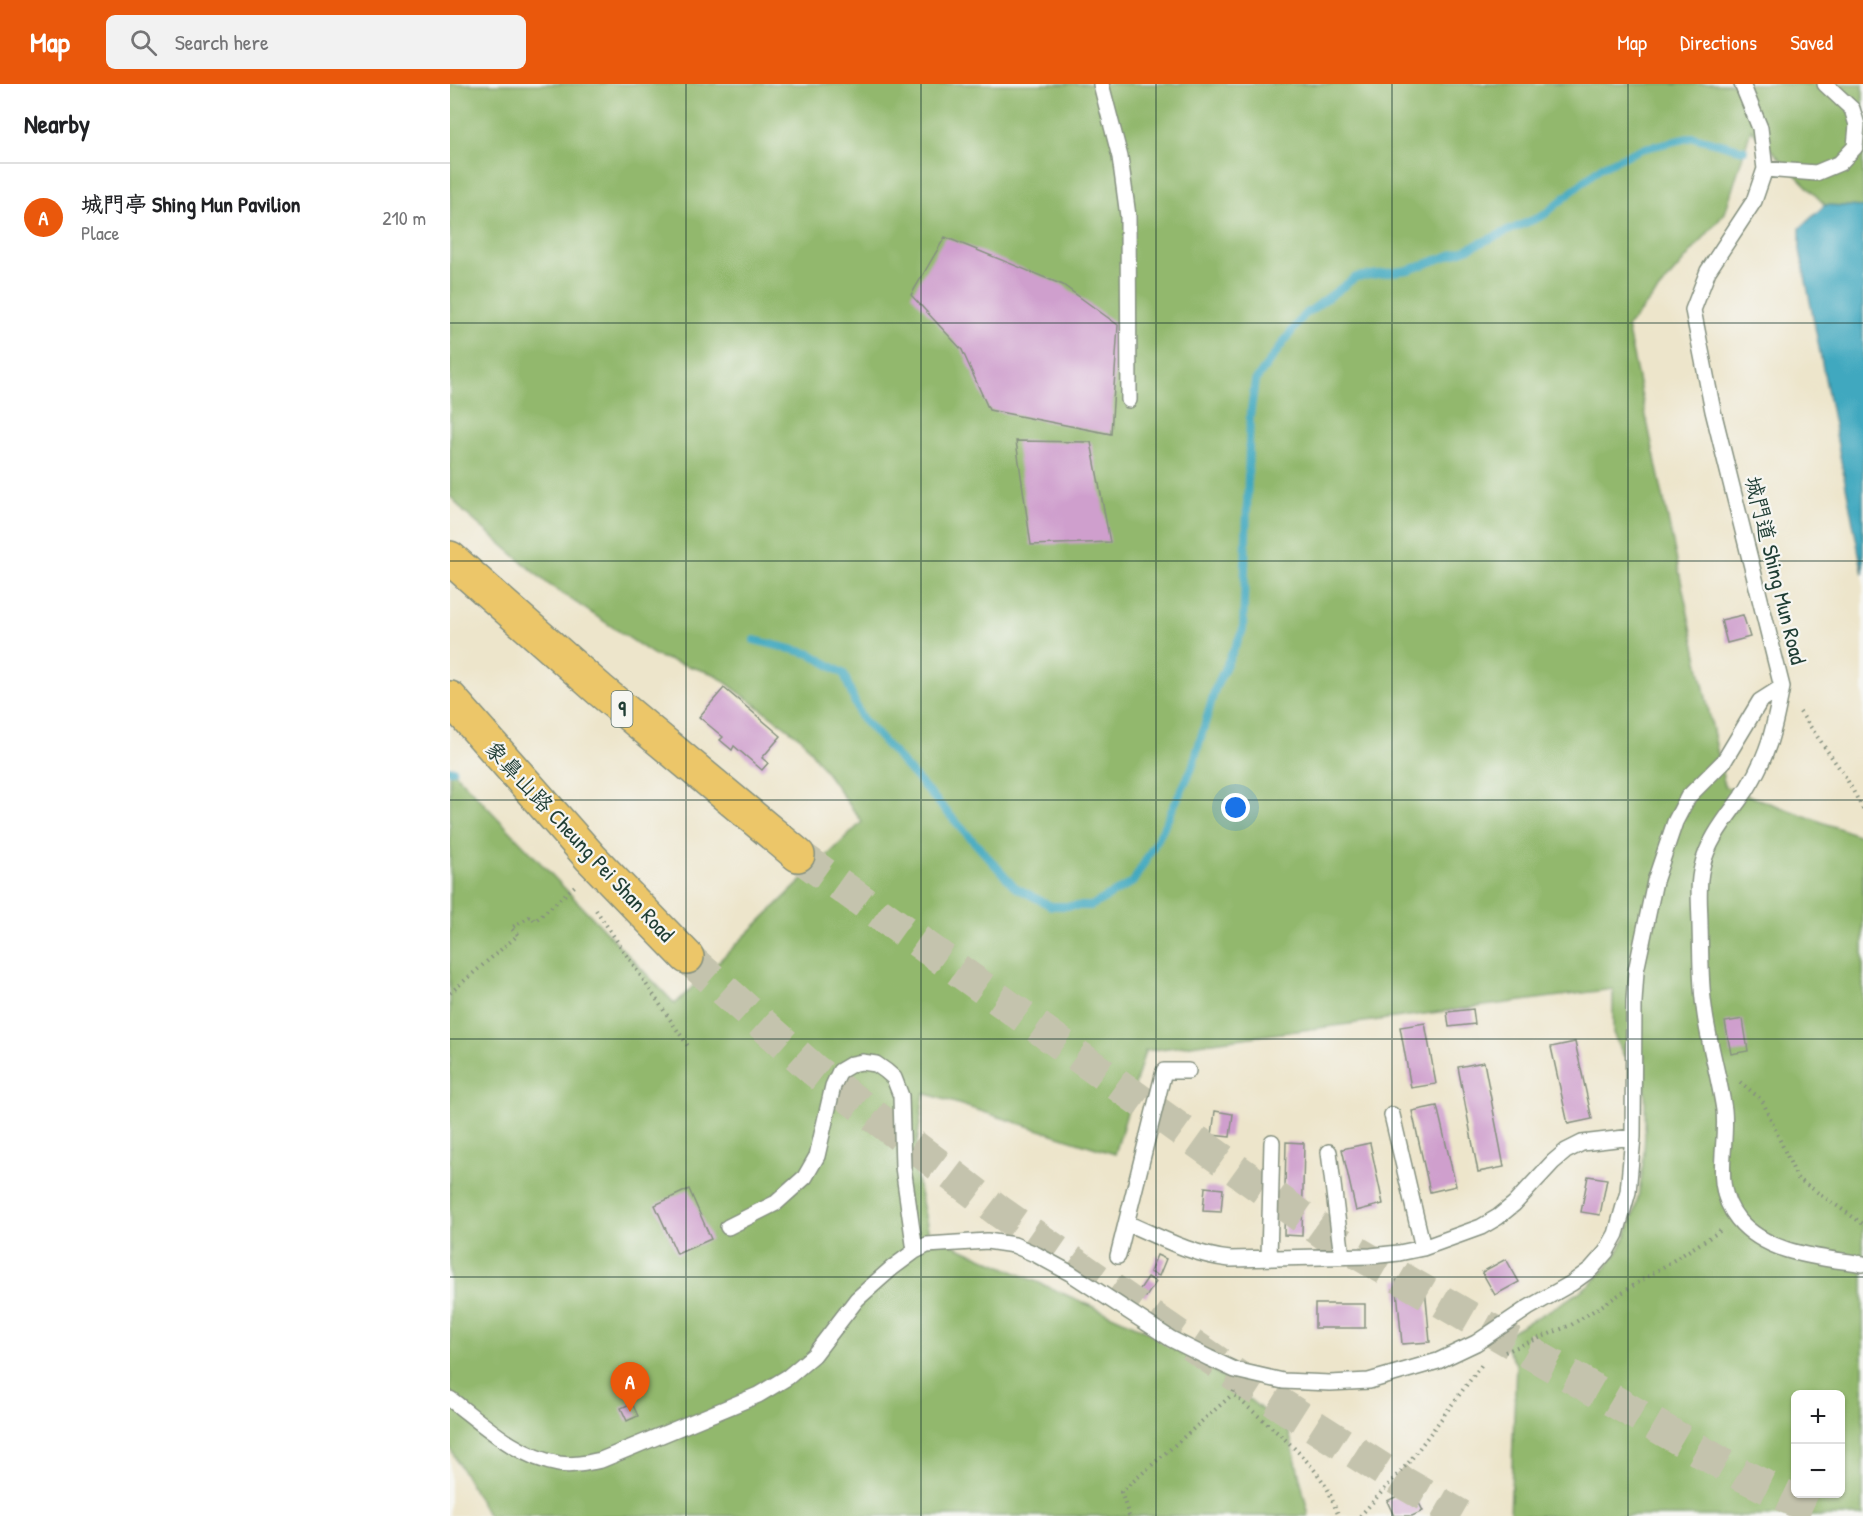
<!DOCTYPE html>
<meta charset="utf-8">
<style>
:root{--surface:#fff;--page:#f2f2f2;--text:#202124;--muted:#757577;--line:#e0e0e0;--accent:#ea580c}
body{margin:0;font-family:"Patrick Hand","LXGW WenKai TC",sans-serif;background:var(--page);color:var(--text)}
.controls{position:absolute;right:18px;bottom:18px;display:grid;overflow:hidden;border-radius:9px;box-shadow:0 2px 4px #0004}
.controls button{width:54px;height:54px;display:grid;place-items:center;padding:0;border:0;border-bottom:2px solid var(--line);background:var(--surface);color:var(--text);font:30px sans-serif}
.you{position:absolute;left:786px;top:724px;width:21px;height:21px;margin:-15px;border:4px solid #fff;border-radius:50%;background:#1a73e8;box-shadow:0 0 0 9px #1a73e833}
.badge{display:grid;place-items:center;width:39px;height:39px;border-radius:50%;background:var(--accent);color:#fff;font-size:20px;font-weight:700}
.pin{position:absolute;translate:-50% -50px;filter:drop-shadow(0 2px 3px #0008)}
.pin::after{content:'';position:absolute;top:32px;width:21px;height:18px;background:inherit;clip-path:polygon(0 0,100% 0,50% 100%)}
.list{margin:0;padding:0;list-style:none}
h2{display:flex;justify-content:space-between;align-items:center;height:78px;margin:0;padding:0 24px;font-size:26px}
h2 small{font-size:20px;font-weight:400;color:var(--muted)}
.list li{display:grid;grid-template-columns:39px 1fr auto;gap:18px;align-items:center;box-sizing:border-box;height:108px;padding:0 24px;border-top:2px solid var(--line)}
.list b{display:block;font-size:22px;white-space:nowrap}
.list p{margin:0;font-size:20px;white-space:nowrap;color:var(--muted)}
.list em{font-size:20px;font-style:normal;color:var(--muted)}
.icon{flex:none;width:33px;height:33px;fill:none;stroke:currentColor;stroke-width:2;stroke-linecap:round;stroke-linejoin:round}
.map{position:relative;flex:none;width:1413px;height:1432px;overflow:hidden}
header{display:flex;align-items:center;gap:36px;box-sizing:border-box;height:84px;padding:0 30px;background:var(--accent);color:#fff}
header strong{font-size:28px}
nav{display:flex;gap:33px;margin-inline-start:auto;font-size:21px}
.search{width:420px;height:54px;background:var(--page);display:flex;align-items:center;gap:15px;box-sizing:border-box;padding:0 21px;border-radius:9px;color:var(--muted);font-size:22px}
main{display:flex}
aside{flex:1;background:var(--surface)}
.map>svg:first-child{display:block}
.forest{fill:#92b86d;stroke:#587a50;stroke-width:1.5;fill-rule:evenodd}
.water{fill:#3fa8bf;stroke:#2f727a;stroke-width:1.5}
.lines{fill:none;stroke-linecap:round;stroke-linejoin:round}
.stream{stroke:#3fa8bf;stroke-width:8}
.building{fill:#cf9fcd}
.highway-tunnel{stroke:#c4c3ad;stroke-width:33;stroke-dasharray:33 16;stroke-linecap:butt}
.lane-casing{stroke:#869180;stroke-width:18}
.highway-casing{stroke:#869180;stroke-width:36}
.path{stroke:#869180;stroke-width:4;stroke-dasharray:1.5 4.5;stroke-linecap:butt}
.lane{stroke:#fff;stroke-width:15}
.highway{stroke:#ecc669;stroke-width:33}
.grid{fill:none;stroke:#1f3d34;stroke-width:1.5;stroke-opacity:0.55}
.labels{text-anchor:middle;stroke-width:4.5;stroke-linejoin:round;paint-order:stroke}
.shield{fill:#f6f6f2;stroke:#60746d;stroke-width:1.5}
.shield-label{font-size:21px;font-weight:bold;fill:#1f3d34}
.street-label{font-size:22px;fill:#1f3d34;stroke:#f6f6f2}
</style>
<header>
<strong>Map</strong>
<div class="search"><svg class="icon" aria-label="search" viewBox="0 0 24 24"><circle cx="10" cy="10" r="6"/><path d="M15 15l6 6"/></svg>Search here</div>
<nav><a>Map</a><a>Directions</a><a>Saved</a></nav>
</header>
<main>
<aside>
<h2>Nearby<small></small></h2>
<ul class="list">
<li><span class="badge">A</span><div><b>城門亭 Shing Mun Pavilion</b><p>Place</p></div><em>210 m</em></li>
</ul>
</aside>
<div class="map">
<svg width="1413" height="1432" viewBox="0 0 1413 1432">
<rect width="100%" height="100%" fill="#f6f6f2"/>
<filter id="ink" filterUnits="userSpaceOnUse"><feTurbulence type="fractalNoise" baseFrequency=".0167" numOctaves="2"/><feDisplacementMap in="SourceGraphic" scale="12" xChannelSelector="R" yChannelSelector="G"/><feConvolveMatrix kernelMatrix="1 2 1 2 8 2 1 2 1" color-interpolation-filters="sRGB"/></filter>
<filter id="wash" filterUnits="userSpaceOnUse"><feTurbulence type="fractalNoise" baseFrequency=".008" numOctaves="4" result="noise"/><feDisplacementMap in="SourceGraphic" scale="24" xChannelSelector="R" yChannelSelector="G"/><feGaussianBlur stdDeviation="1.35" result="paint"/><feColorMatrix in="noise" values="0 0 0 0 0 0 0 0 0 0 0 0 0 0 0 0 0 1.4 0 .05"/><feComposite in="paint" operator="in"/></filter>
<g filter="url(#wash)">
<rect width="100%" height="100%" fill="#ede5cb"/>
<path class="forest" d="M0,0H1413V123L1375,121L1301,45L1275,129L1177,243L1275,703L1413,753V1432H1060L1066,1280L1050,1254C1077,1238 1107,1224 1133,1205C1204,1156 1195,1049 1195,972H1174L1163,949V905L695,967L665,1070L474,1009L464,1081L479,1150L738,1265L839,1348L859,1432H38L0,1364V684L225,920L412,738L352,655L264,590L206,572L98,500L14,428L0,412ZM1346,1310H1390V1410H1346Z"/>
<path class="water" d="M1375,121L1413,123V490L1350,166V144Z"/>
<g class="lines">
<path class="stream" d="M304,556L361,570L394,590L410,632L565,803L601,822H641L683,798L709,753L742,684L765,605L793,546L800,333L805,297L853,232L906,193L959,186L1017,165L1094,131L1151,83L1191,65L1243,53L1294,66
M0,686H3"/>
</g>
<g id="blocks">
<path class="building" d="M495,153L613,201L668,241L661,350L539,326L512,266L461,211Z
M566,357L641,358L660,458L581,461Z
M1293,531L1300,553L1277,559L1271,536Z
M274,604L331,652L312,674L318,679L312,686L284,662L282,666L270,656L273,653L249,633Z
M1023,925L1025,940L999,943L997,928Z
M1293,935L1298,967L1281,970L1275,938Z
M975,939L986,1000L961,1004L950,943Z
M1125,958L1142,1035L1118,1040L1101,963Z
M1034,978L1054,1083L1028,1088L1008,983Z
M987,1022L1006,1102L980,1108L962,1027Z
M765,1027L783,1030L780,1053L762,1051Z
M836,1058L854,1059L852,1152L834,1151Z
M920,1059L933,1120L906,1127L892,1065Z
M1138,1092L1157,1095L1150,1131L1131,1128Z
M755,1103L773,1105L771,1128L753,1127Z
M239,1105L261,1155L227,1170L205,1121Z
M707,1171L716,1175L709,1192L700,1188Z
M1056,1175L1069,1198L1045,1211L1032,1188Z
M698,1193L706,1198L696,1213L688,1208Z
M974,1193L980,1258L952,1260L946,1196Z
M865,1220H915V1244H865Z
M182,1319L188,1332L177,1337L171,1324Z
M962,1405L973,1427L962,1432H944L937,1417Z"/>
</g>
</g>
<g filter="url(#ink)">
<use href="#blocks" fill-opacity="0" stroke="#869180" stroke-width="1.5"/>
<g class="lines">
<path class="highway-tunnel" d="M348,771L880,1153L1290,1390L1376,1432
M237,873L364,986L550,1128L800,1301L952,1398L1011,1432"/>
<defs>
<path id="lane" d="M651,0L670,73L678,132L679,316
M1292,0L1310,44L1315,85L1304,117L1258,187L1243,226L1263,327L1332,603C1324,644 1320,668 1297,705C1281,729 1258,754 1252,783C1247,802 1250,822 1250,842C1251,869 1250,896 1254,923C1258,958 1269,991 1274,1026C1278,1064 1261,1102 1288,1135C1318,1171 1370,1173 1413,1180
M1315,85L1366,89L1390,79L1405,63L1407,41L1402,25L1375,0
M942,1031L973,1164
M879,1068L892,1173
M677,1139C711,1154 743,1171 780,1175L921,1172L949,1169L973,1164L1031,1143L1048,1133L1064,1120L1103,1078L1116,1067L1132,1059L1183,1053
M278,1143L326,1119L355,1093L367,1072L383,1002L390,987L402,980L412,978L426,980L436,987L444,994L451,1012L453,1083L465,1167
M668,1172L714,987H738
M819,1174L822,1058
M0,1315C33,1340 67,1373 109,1380C123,1382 137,1379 151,1376L308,1311L338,1293L364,1271L407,1215L442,1184L465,1167L477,1161L537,1157L564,1161L587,1171L620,1189L721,1255L759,1274L785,1286L833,1297L880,1299L919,1297L988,1277L1026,1259L1078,1224L1122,1199L1141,1185L1156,1168L1166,1150L1178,1108L1183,1053L1184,918L1186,887L1205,797L1225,738L1238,713L1274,677L1310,617L1332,603"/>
<path id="highway" d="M0,474L150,606L348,771
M0,614L141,774L237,873"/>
</defs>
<use href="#lane" class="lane-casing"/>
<use href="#highway" class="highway-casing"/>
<path class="path" d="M1350,628L1395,692L1413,725
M146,826L238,962
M0,909L68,851L61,844L81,832L85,837L126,801
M1290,998L1312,1016L1347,1094L1413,1140
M1055,1268L1121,1241L1270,1147
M784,1307L783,1310C814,1338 858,1370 878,1406C882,1414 885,1424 889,1432
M679,1432L671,1408L783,1310
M910,1432L959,1378L1033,1279"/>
<use href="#lane" class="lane"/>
<use href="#highway" class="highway"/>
</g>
</g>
<path class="grid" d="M236,0V1432M471,0V1432M706,0V1432M942,0V1432M1178,0V1432M0,239H1413M0,477H1413M0,716H1413M0,955H1413M0,1193H1413"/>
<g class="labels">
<rect class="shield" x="161.5" y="607" width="21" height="36" rx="4.5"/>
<g class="shield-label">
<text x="172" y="632">9</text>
</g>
<g class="street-label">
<text transform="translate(1326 486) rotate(76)" y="8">城門道 Shing Mun Road</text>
<text transform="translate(130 757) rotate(47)" y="8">象鼻山路 Cheung Pei Shan Road</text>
</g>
</g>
</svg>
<div class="controls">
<button>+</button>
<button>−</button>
</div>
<div class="you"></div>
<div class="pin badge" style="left:180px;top:1328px">A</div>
</div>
</main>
